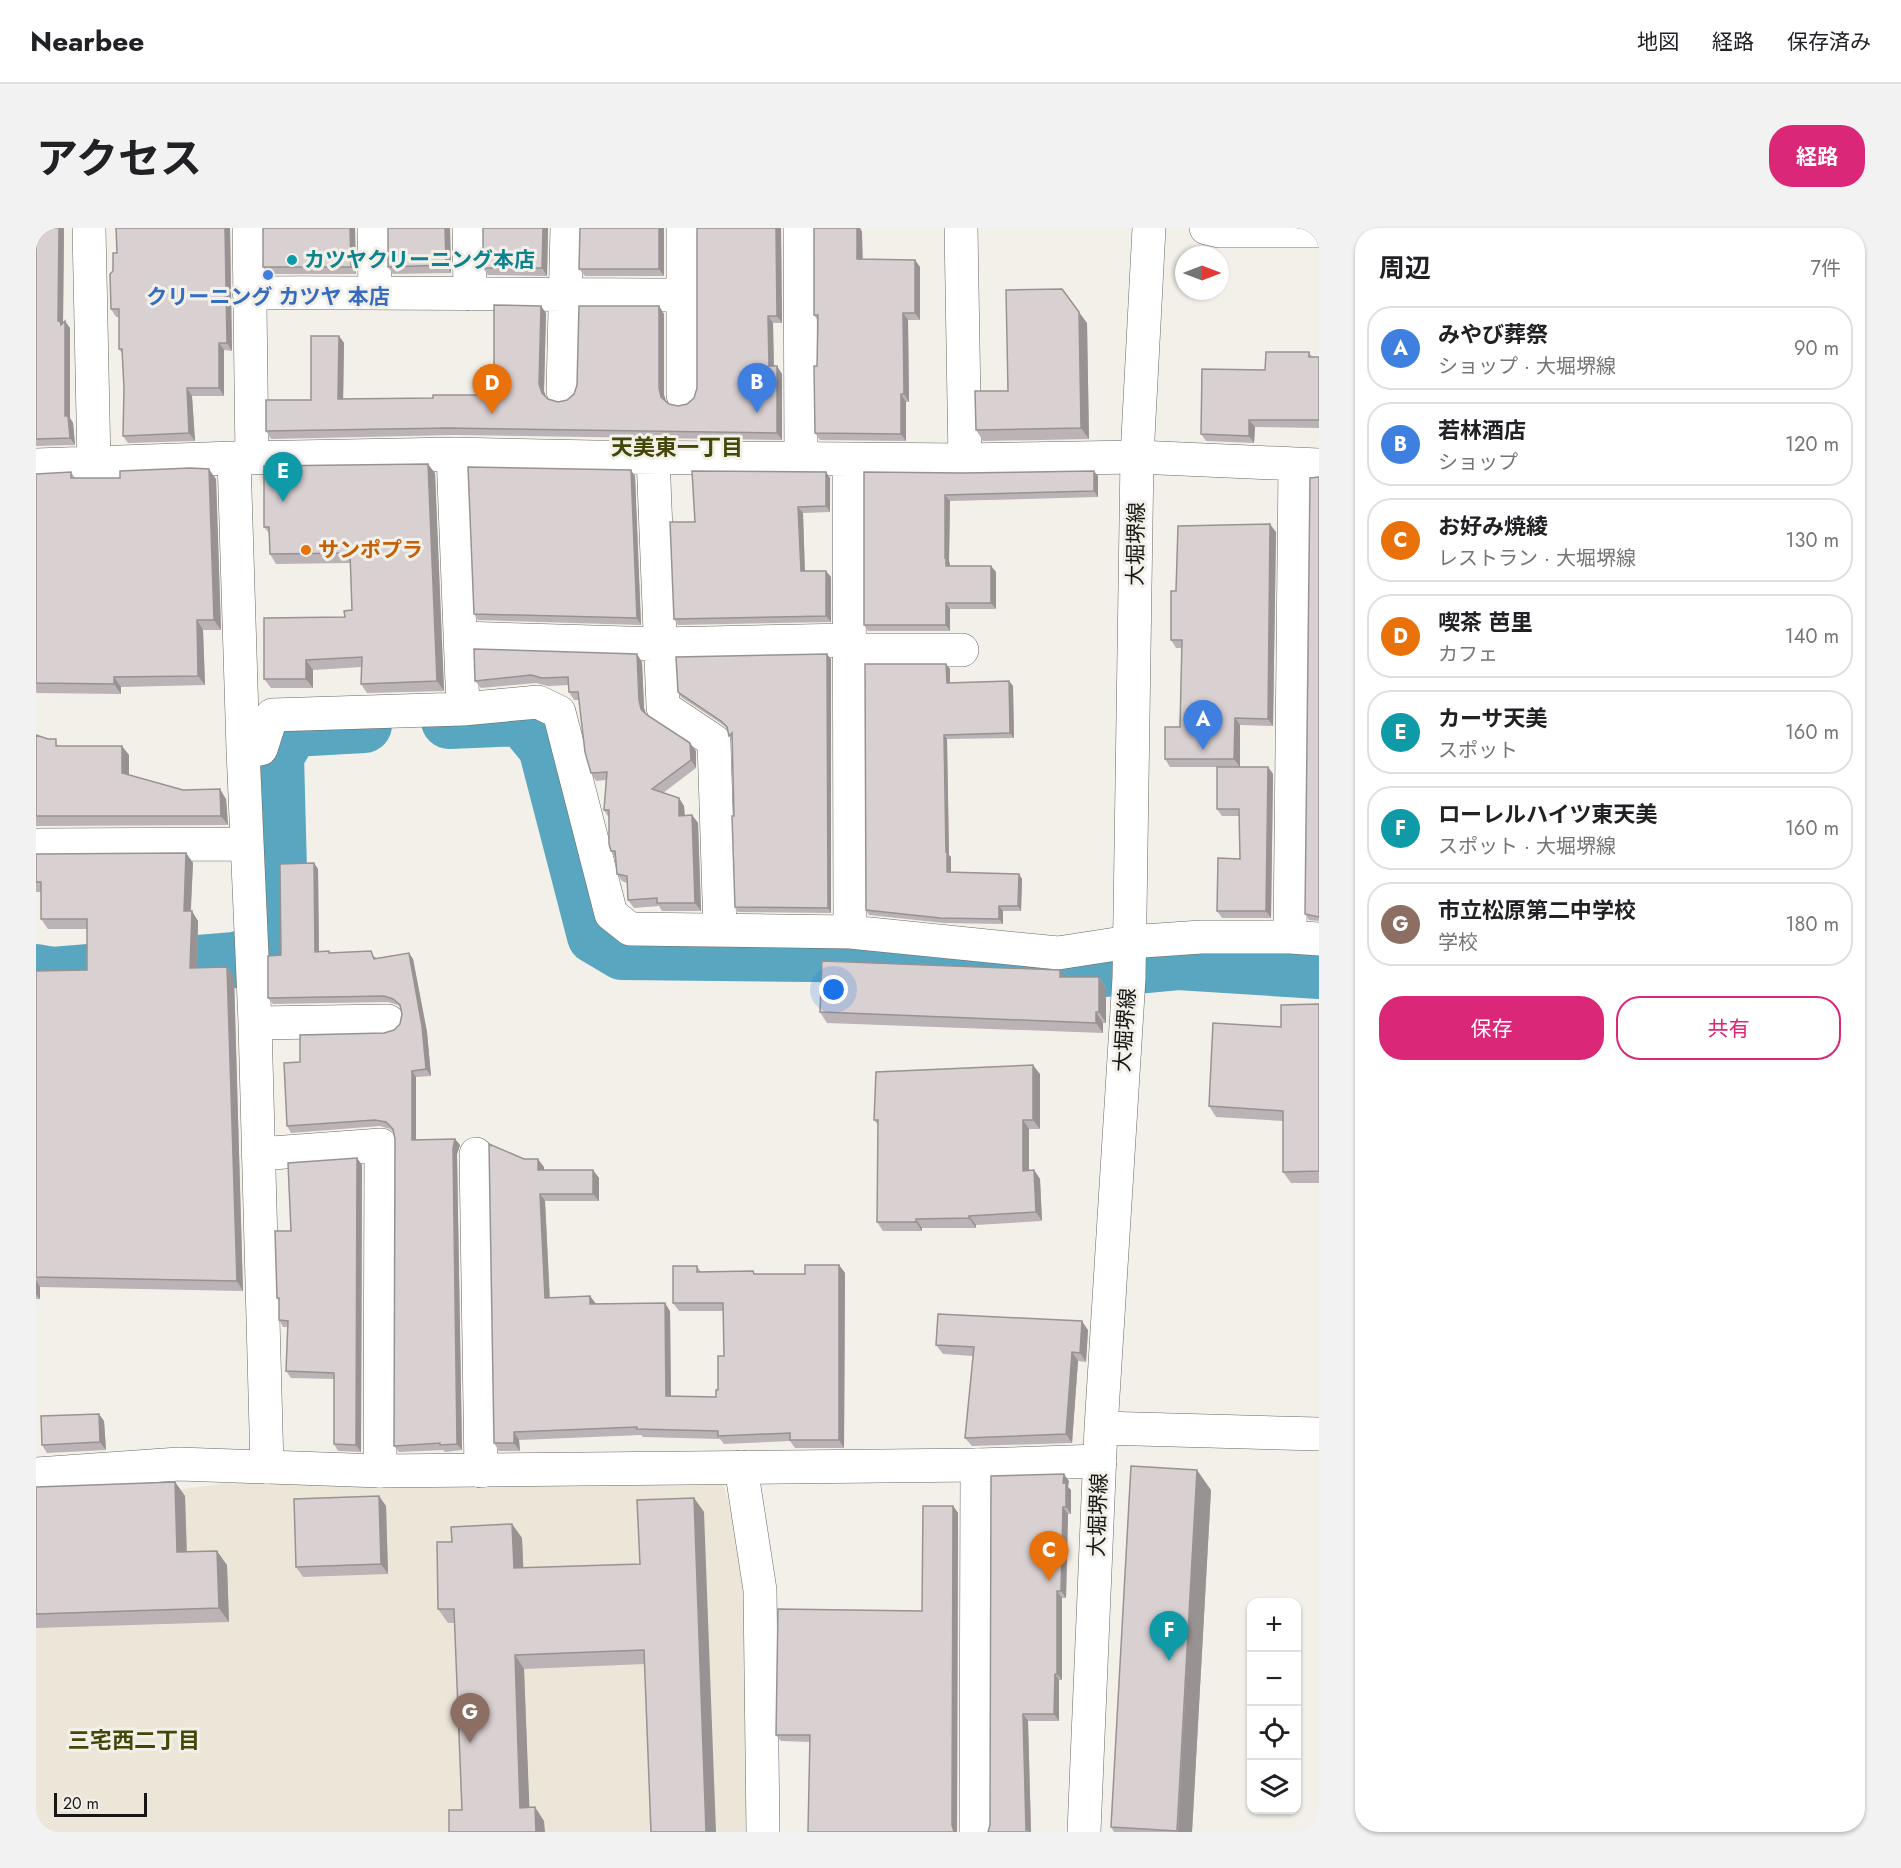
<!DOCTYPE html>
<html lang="ja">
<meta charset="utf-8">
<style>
:root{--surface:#fff;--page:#f2f2f2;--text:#202124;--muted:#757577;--line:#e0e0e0;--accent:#db2777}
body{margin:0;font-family:Jost,"Noto Sans JP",sans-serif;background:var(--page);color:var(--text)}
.controls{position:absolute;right:18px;bottom:18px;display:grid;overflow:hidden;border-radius:12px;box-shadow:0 2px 4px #0004}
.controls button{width:54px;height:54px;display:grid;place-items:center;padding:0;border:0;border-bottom:2px solid var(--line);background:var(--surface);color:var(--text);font:30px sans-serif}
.compass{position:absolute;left:1139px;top:18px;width:54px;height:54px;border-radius:50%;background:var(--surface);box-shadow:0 2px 4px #0004;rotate:90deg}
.scale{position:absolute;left:18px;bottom:15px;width:93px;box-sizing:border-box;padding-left:6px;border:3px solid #181715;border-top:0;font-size:16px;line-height:21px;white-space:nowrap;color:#181715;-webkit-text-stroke:4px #f3f0e9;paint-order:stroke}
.you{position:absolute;left:798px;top:762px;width:21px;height:21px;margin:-15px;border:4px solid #fff;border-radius:50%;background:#1a73e8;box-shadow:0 0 0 9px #1a73e833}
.badge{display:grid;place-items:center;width:39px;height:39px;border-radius:50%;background:var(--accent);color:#fff;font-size:20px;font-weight:700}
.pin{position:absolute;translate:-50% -50px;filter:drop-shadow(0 2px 3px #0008)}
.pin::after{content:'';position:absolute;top:32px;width:21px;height:18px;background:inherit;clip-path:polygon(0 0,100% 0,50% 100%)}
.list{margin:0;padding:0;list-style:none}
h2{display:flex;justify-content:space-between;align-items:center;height:78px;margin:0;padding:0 24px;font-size:26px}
h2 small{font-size:20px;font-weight:400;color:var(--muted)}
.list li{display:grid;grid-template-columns:39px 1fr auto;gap:18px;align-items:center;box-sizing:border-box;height:84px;margin:0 12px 12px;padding:0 12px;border:2px solid var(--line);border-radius:24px}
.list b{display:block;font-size:22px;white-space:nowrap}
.list p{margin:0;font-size:20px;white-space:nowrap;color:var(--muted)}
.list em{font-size:20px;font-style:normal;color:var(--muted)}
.actions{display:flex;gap:12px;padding:18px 24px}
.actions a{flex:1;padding:14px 0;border:2px solid var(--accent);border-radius:24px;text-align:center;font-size:21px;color:var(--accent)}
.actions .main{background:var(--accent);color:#fff}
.icon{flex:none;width:33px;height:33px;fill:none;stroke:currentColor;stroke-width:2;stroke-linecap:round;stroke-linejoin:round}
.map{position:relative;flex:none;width:1283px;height:1604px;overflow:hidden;border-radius:24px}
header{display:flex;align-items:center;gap:36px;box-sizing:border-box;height:84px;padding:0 30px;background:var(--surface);border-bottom:2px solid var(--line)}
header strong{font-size:28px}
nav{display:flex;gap:33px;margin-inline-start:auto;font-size:21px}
.intro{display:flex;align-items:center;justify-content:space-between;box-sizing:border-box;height:144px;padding:0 36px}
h1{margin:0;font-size:42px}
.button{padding:15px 27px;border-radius:24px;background:var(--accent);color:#fff;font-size:21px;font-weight:700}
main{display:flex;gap:36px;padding:0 36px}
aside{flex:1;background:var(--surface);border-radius:24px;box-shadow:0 2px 4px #0004}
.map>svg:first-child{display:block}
.built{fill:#ece6d8}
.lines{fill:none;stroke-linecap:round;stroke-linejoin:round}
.river{stroke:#58a6c0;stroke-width:56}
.street-casing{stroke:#6b6862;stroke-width:34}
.secondary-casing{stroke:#6b6862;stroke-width:34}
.primary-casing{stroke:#6b6862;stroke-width:34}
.street{stroke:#fff;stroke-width:33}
.secondary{stroke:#fff;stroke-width:33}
.primary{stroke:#fff;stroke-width:33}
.wall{fill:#bbb3b5}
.shaded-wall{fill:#989293}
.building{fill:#d9d0d2;stroke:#989293;stroke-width:1.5}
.culture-dot{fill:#0f9aa8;stroke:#f3f0e9;stroke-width:2}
.shop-dot{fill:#3f7fe0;stroke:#f3f0e9;stroke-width:2}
.food-dot{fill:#e8710a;stroke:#f3f0e9;stroke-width:2}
.labels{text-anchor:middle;stroke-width:6;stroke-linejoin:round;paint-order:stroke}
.culture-label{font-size:21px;font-weight:bold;fill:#0d838f;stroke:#f3f0e9;text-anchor:start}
.shop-label{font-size:21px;font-weight:bold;fill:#366cbe;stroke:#f3f0e9}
.street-label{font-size:21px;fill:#181715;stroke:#f3f0e9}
.food-label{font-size:21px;font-weight:bold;fill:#c56008;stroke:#f3f0e9;text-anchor:start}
.neighbourhood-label{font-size:22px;font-weight:bold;fill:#434708;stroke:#f3f0e9}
</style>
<header>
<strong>Nearbee</strong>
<nav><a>地図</a><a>経路</a><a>保存済み</a></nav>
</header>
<div class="intro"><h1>アクセス</h1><a class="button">経路</a></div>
<main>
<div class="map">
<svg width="1283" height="1604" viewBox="0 0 1283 1604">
<rect width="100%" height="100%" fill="#f3f0e9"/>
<path class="built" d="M227,1251L687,1256L705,1315L708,1336L718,1604H0V1267L138,1262Z"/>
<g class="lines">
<path class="river" d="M413,493L486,490L510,519L559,708L586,724L870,727L1035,744L1142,734L1283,743
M0,744L17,747L199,732L245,719L240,528L256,501L328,497"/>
<defs>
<path id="street" d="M53,0L58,236
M213,0L216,230
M338,0L339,64
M433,0L434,66
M764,0L765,230
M925,0L929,232
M213,65C358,64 502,67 647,67
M527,163L531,0
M647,167V0
M417,226L427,481L502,474L523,484L575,686L594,701L814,704L1022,725L1093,714L1165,709H1254L1283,711
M617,228L627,479L678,513L684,702
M198,230L207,522L219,795L231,1239
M813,231L814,704
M0,237L198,230L417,226L558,229L929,232L1101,229L1283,237
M424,410L625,416L813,412
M813,422H926
M207,522L225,521L236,487L427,481
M0,617L211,616
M1254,709L1259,237
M219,795L352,793
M222,926L345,917L344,1243
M440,926L445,1243
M705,1239L724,1362L727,1604
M940,1604L941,1237L1064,1233"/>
<path id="secondary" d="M1065,1200L1283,1206
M0,1246L143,1236L344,1243L941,1237
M1048,1604L1065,1200L1093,750L1101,229L1113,0"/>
<path id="primary" d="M1170,0L1183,3H1283"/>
</defs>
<use href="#street" class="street-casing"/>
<use href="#secondary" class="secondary-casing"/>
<use href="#primary" class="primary-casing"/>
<use href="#street" class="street"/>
<use href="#secondary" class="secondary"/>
<use href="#primary" class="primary"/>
</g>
<path class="wall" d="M0,0H28L27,94L34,100V190L37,195L39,217L0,218Z
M194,0L196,123L188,122V168H156L159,213L92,215L87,208L88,160L86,125L83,121V89H80L75,81L77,43L81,25Z
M227,0H319L320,46H232L227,39Z
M352,0H414L415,45L357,46L352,39Z
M512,0L511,48L452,47L447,40Z
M628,0V48H549L543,41Z
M745,0L746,95H737L738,138L746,146V212L417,207L235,211L230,203L275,172L303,108L308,115L307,171L397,170L458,167L510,85L508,163L510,170L512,171L522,174L531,172L623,78L628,86V167L630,173L633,176L642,178L651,176L658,170L661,160Z
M778,0H824L826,4V31L879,32L884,39V92H872L873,174H870V213L784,212L779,205L782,93L778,87Z
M1051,95L1053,211L947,213L940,202L972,163Z
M1273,124L1276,129H1283V200L1219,199L1218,215L1170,213L1165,206L1229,142Z
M35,244L39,250L180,251L185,402H167L169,457L85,459V466L1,465L0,464V246Z
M790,244L794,250V284L767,285L769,343H790L795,349V394L642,397L638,391L659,294Z
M828,244L1062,248V269L914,273L913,333L914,338H955L960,344V381H914V403H832L828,397Z
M399,245L408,463L331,465L325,456L326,439L277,442V460H235L228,451L309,389L316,382L314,335L240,336L234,326L233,305L228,299Z
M599,248L605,397L442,392L438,386Z
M1283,249V693L1273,692L1269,686Z
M1240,304L1237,498L1204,497V539H1134L1129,531L1144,499L1146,420H1140L1135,412L1140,363Z
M795,431V685L702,684L699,679L696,512L693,508L691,501L689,498L645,469L642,464Z
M606,434L608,480L610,486L654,515L660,523V540L627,565L643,570L648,578L649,588L656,587L662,595L665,683H626L623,678L598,680L592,672L591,655L586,653L581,646L579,630L575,623L573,590L568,582L570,552L560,553L555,545L543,472H538L533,464V457L512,458L500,455L445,460L439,453Z
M910,436L914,441V455L973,453L977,458L978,510L911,511L913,627L915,629V644L983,646L986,651L985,683H967V696L908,695L833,687L830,682Z
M0,507L24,518L93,527V547L147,562L190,571L192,597L0,598Z
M1232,539L1237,546L1235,690H1186L1181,683L1204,631L1203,588H1186L1181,581Z
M150,625L157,635L155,683L162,693L161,740L191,739L198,749L207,1063L4,1059V1071H0V743L51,742V701H12L5,691V664H0V626Z
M282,641L283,724L340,729V730L373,725L377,731L391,804L395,848L380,849V912L419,911L424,917L421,926L426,1222L409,1224L407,1222L363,1224L358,1218L359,911L357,904L354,901L344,898L255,905L251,898L264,834L358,802L364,796L366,786L365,780L362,777L352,774L237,776L232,770L245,727Z
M1029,749H1063L1070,760V795H1067V805L791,795L784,784Z
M1283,776V955H1255L1247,944V893L1180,889L1173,878L1245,799Z
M1004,846V901H993V942H998L1004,951L1006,993L940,997V1000H886V1003H847L841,994L842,897L838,892Z
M321,930L326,937L325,1224L302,1223L298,1216V1151L255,1150L250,1143L252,1099H247L243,1092V1073L241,1070L255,1003Z
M488,931L508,939V942H557L563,950V973H509L514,1070L554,1068L560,1076L634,1083L635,1169H680L682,1162L688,1128V1083H643L637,1075L661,1038L665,1044L720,1046H769L803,1037L809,1045L808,1220H759L754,1213L688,1216L684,1211L607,1209L605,1207L483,1212L484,1223H463L458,1215Z
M1052,1102L1050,1134L1042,1133L1036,1215L936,1218L929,1210L937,1128L907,1126L900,1117Z
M68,1193L70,1222L11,1225L6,1217Z
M1033,1253L1032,1259L1035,1262V1286H1032L1030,1370H1026V1452H1023V1493H992L995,1604H952Z
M139,1254L149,1268L151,1324L191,1337L193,1394L0,1400V1259Z
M1175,1262L1156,1604H1078L1075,1599Z
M343,1268L350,1278L352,1346L267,1349L260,1339Z
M658,1270L668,1284L609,1436L488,1441L493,1580L508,1593L426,1582L419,1395H412L402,1381L416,1314L476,1296L486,1310L487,1340L604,1336Z
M917,1278L922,1285L921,1604L774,1514L745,1513L740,1507L886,1383Z"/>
<path class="shaded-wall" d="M23,0H28L27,96L29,93L34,100V190L37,195L39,217L34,210L29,188L22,93Z
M189,0H194L196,123L191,115Z
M314,0H319L320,46L315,39Z
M409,0H414L415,45L410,37Z
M507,0H512L511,48L506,40Z
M623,0H628V48L623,41Z
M740,0H745L746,95L741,88Z
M821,0H824L826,4L827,38L821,31Z
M879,32L884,39V92L879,85Z
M505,78L510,85L508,163L511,172L506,165L503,156Z
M623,78L628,86V167L631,176L625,169L623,160Z
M1043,84L1051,95L1053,211L1045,200Z
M867,85L872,92L873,174L868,166Z
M732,88L737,95L738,146L733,138Z
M303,108L308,115L307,178L302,171Z
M183,115L188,122V168L183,160Z
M741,138L746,146V212L741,205Z
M151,160L156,168L159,213L153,205Z
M865,166L870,174V213L865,206Z
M1213,192L1219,199L1218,215L1213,208Z
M392,236L399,245L408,463L401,453Z
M173,241L180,251L185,402L178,392Z
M595,242L599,248L605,397L601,390Z
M1058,243L1062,248V269L1058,263Z
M790,244L794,250V284L790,278Z
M909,267L914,273L913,333L914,336V343L910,338L909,330Z
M762,279L767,285L769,349L765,343Z
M1234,296L1240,304L1237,498L1232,491Z
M955,338L960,344V381L955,375Z
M790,343L795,349V394L790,388Z
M910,375L914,381V403L910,397Z
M161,392L167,402L169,457L162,448Z
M601,426L606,434L608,480L611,489L605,481L603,472Z
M791,426L795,431V685L792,680Z
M270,432L277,442V460L270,451Z
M910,436L914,441V460L911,455Z
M78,449L85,459V466L78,456Z
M973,453L977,458L978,510L974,505Z
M1199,490L1204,497V539L1198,531Z
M908,507L911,511L913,627L915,629V649L911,644L910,624Z
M654,515L660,523V540L655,532Z
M86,518L93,527V555L86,545Z
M1232,539L1237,546L1235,690L1230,683Z
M184,561L190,571L192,597L185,588Z
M643,570L648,578L649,596L643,588Z
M656,587L662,595L665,683L659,675Z
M150,625L157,635L154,693L148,683Z
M278,635L282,641L283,731L279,724Z
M983,646L986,651L985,683L982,678Z
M963,678L967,683V696L963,691Z
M156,683L162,693L161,749L154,740Z
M373,725L377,731L391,804L395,848L390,841Z
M191,739L198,749L207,1063L201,1053Z
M1024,742L1032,753L1024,749Z
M1063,749L1070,760V795L1063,784Z
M1060,784L1067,795V805L1060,795Z
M997,837L1004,846V901L997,892Z
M376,843L380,849V919L376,912Z
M987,892L993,901V952L987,943Z
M419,911L424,917L421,926L426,1222L421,1216L417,920Z
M321,930L326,937L325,1224L320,1217Z
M502,931L508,939V950L502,942Z
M557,942L563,950V973L557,966Z
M998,942L1004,951L1006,993L1000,984Z
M504,966L509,973L514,1078L509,1070Z
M933,988L940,997V1000L933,990Z
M880,991L886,1000V1003L880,994Z
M803,1037L809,1045L808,1220L803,1212Z
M0,1052L4,1059V1071L0,1066Z
M554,1068L560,1076H554Z
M629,1075L634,1083L635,1176L630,1168Z
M1046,1093L1052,1102L1050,1134L1044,1125Z
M1036,1124L1042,1133L1036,1215L1030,1206Z
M63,1186L68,1193L70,1222L64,1214Z
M478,1204L483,1212L484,1223L478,1215Z
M1161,1242L1175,1262L1156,1604H1142Z
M1028,1246L1033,1253L1032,1259L1035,1262V1286L1030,1279L1027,1255Z
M139,1254L149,1268L151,1338L141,1324Z
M343,1268L350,1278L352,1346L345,1336Z
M658,1270L668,1284L680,1604H670Z
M917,1278L922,1285L921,1604H918L916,1597Z
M1027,1279L1032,1286L1030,1370L1025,1363Z
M476,1296L486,1310L488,1354L478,1340Z
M181,1323L191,1337L193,1394L183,1380Z
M1021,1363L1026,1370V1452L1021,1446Z
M479,1427L488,1441L494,1594L484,1580Z
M1019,1446L1023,1452V1493L1018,1486Z
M987,1486L992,1493L995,1604H992L990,1602Z
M499,1579L508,1593L509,1604H500Z"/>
<path class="building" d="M0,0H23L22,93H24L25,97L29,93V188H32L34,210L0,211Z
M80,0H189L191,115H183V160H151L153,205L87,208L88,160L86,121H83V81H75L74,46L77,43V25H81Z
M227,0H314L315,39H227Z
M352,0H409L410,37L352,39Z
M447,0H507L506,40H447Z
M544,0H623V41H543Z
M661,0H740L741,88H732L733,138H741V205L412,200L230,203V172H275V108H303L302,171L397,170V167H458V77L505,78L503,156L506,165L512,171L522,174L531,172L538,166L541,157L543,78H623V160L625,169L633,176L642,178L651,176L658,170L661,160Z
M778,0H821V31L879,32V85H867L868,166H865V206L779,205L778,138H781L782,87H778Z
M1026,61L1043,84L1045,200L940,202L939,163H972L970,62Z
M1230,124H1273V129H1283V192H1213V208L1165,206L1166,141L1229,142Z
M392,236L401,453L325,456L326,429L270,432V451H228V390L309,389L308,383L316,382L314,325L234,326L233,299H228V238Z
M432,239L595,242L601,390L438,386Z
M154,240L173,241L178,392H161L162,448L78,449V456L0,455V246L35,244V250H84V243Z
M656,243L790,244V278L762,279L765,343H790V388L638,391L634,294H659Z
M1058,243V263L909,267V330H910V338H955V375H910V397H828V244L925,245Z
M1283,249V689L1269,686L1274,250Z
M1234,296L1232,491L1199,490L1198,531H1129V499H1144L1146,412H1135V363H1140L1142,298Z
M438,421L601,426L603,472L605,481L611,487L654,515L655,532L616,561L643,570V588L656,587L659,675H621V670L592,672L591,648L581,646L579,623H575L573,616V582H568L571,544L555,545L549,524L542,464H533L532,449L506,450L495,447L439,453Z
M791,426L792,680L699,679L696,588H698L696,505L693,508L691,499L685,493L642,464L640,429Z
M829,436H910L911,455L973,453L974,505L908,507L910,624H911V644L983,646L982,678H963V691L904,690L830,682Z
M0,507L12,511H20V518H86V545L147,562L184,561L185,588H0Z
M1181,539H1232L1230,683H1181L1182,630L1204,631L1203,581H1181Z
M150,625L148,683H156L154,740L191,739L201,1053L0,1049V743L51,742V691H5V654H0V626Z
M278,635L279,724L293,723V725L335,723L338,731L373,725L386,798L390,841L376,843V912L419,911L417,920L421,1216L404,1217V1215L358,1218L359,911L357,901L350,894L339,892L251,898L248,835L264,834V807L348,805L358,802L364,796L366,786L364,777L357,771L348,768L232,770V728L245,727L244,636Z
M786,733L1024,742V749H1063V784H1060V795L784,784Z
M1283,776V943L1247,944V883L1173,878L1177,795L1245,799V777Z
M997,837V892H987V943L998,942L1000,984L933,988V990L880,991V994H841L842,892H838L840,844Z
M453,916L488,931H502V942H557V966H504L509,1070L554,1068V1076L629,1075L630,1168L680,1169V1162H682V1128H688L687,1075H637V1038H661V1044L717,1043L718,1046H769V1037H803V1212H754V1205L682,1208V1203L601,1201V1199L478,1204V1215H458Z
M321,930L320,1217L298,1216V1145L250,1143L252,1093L243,1092V1070H241L239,1003H255L252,935Z
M902,1086L1046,1093L1044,1125L1036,1124L1030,1206L929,1210L938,1119L900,1117Z
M63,1186L64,1214L6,1217L5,1188Z
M1095,1238L1161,1242L1141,1603L1075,1599Z
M1028,1246L1027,1255H1030V1279H1027L1025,1363H1021V1446H1019L1018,1486H987L990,1602H993V1604H952L954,1597L955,1248Z
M139,1254L141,1324L181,1323L183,1380L0,1386V1259Z
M343,1268L345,1336L260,1339L258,1271Z
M658,1270L670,1604H615L608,1422L479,1427L484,1580L499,1579L500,1604H413V1582H426L418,1381H402L401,1314H416L415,1299L476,1296L478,1340L604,1336L601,1272Z
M887,1278H917L916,1597L918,1604H772L774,1507H740L742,1381L886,1383Z"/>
<circle class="culture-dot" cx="256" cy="32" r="6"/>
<circle class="shop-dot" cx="232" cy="47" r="6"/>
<circle class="food-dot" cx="270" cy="322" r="6"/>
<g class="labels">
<g class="culture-label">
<text x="268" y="39">カツヤクリーニング本店</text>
</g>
<g class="shop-label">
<text x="232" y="76">クリーニング カツヤ 本店</text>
</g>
<g class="street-label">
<text transform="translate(1100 316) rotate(-89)" y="7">大堀堺線</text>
<text transform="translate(1089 802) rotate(-86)" y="7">大堀堺線</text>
<text transform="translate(1062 1287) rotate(-88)" y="7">大堀堺線</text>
</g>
<g class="food-label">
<text x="282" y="329">サンポプラ</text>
</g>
<g class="neighbourhood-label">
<text x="641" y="227">天美東一丁目</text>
<text x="98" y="1520">三宅西二丁目</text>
</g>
</g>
</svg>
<div class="controls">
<button>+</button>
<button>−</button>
<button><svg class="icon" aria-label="locate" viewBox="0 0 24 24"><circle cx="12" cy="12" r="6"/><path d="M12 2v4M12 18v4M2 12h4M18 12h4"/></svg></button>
<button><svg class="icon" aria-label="layers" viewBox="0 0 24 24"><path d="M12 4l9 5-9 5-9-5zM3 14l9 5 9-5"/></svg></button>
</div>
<svg class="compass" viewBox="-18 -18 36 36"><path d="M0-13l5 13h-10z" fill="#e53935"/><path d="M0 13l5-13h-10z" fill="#757577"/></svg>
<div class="scale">20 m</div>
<div class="you"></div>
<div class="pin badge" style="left:1167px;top:522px;background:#3f7fe0">A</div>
<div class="pin badge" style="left:721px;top:185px;background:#3f7fe0">B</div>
<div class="pin badge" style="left:1013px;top:1353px;background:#e8710a">C</div>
<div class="pin badge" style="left:456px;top:186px;background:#e8710a">D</div>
<div class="pin badge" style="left:247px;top:274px;background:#0f9aa8">E</div>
<div class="pin badge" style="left:1133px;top:1433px;background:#0f9aa8">F</div>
<div class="pin badge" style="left:434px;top:1515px;background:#8d6e63">G</div>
</div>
<aside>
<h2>周辺<small>7件</small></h2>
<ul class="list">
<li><span class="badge" style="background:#3f7fe0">A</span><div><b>みやび葬祭</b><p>ショップ · 大堀堺線</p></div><em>90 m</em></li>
<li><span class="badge" style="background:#3f7fe0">B</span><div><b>若林酒店</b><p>ショップ</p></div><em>120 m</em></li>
<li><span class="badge" style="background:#e8710a">C</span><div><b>お好み焼綾</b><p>レストラン · 大堀堺線</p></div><em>130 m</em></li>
<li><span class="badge" style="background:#e8710a">D</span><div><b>喫茶 芭里</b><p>カフェ</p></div><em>140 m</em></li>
<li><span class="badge" style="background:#0f9aa8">E</span><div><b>カーサ天美</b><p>スポット</p></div><em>160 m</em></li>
<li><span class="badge" style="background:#0f9aa8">F</span><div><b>ローレルハイツ東天美</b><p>スポット · 大堀堺線</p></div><em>160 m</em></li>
<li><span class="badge" style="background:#8d6e63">G</span><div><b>市立松原第二中学校</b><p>学校</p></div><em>180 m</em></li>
</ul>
<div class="actions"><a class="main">保存</a><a>共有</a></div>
</aside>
</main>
